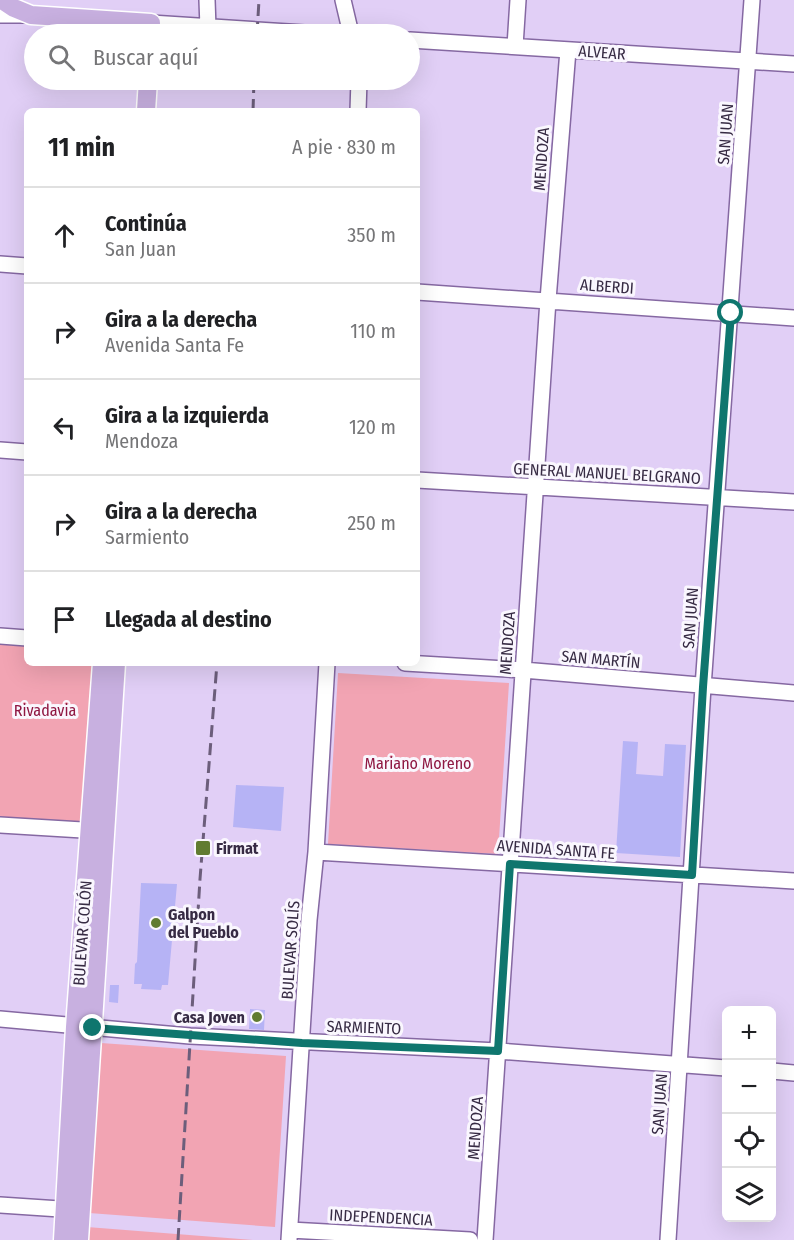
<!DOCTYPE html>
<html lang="es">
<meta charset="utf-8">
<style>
:root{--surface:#fff;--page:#f6f6f6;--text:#202124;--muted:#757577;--line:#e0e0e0}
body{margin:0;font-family:"Fira Sans Condensed",sans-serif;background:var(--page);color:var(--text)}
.controls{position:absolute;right:18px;bottom:18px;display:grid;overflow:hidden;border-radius:9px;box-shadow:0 6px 24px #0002}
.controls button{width:54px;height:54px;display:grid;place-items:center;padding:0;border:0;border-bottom:2px solid var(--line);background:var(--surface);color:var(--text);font:30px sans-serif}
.stop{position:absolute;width:18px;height:18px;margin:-14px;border:4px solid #0f766e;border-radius:50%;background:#fff}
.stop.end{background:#0f766e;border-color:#fff;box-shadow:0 2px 6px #0008}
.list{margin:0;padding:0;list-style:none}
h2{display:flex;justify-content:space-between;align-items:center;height:78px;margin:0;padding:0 24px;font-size:26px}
h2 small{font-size:20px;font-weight:400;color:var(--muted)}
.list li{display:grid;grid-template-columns:39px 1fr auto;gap:18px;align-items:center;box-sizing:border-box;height:96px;padding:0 24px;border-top:2px solid var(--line)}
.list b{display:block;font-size:22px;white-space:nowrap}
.list p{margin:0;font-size:20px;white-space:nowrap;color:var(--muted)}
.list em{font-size:20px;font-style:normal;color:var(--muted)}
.icon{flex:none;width:33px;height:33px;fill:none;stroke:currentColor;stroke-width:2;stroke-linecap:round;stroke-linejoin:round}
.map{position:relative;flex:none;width:794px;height:1240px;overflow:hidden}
.search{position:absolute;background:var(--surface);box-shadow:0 6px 24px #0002;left:24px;top:24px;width:396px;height:66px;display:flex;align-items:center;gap:15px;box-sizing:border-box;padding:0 21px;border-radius:33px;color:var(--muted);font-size:22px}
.panel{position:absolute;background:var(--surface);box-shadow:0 6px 24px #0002;left:24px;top:108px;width:396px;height:558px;border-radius:9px}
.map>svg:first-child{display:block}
.green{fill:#f2a4b3}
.building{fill:#b6b3f5}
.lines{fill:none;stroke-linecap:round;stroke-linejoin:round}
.minor-casing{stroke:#8568a2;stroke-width:18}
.major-casing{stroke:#fff;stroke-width:21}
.minor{stroke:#fff;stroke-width:15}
.major{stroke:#c8b0e0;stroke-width:18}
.rail{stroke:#6c5e7b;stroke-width:3;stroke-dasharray:12 6;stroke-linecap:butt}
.route{stroke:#0f766e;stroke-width:8}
.poi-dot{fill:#617c31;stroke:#faf7fe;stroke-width:2}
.labels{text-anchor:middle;stroke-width:6;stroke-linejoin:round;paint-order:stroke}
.street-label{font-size:16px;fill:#372b44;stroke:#faf7fe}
.park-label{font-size:16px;fill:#8f1742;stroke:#faf7fe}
.poi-label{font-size:16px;font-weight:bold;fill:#372b44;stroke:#faf7fe;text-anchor:start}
</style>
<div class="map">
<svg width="794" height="1240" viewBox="0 0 794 1240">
<rect width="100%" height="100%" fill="#e1cff6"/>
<path class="green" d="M0,643L27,645V663H94L84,816L76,825L0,820Z
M338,673L509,683L498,854L328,844Z
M101,1043L286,1056L275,1227L89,1213Z
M87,1227L253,1240H86Z"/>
<path class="building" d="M623,741L638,742L636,774L663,776L665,744L686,745L680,857L616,853Z
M236,785L284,787L281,831L233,827Z
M141,883L177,884L168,985H162L161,990L141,989L142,984H134L135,964L137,962Z
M110,985H119L118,1003L109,1002Z
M250,1009L265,1010L264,1030L249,1029Z"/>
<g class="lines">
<defs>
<path id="minor" d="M207,0L208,28
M343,0L351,34
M0,15H27
M151,23L320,34
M410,40L794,64
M515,46L518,0
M358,111L359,80
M0,264L27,266
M417,292L794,318
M0,450L27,452
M417,480L794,502
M0,636L27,638
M405,663L523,670L794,693
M0,825L99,831
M316,852L794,881
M0,1019L190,1036L498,1051L726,1068
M772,1071L794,1073
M0,1205L75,1210
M290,1230L470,1240
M289,1240L309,920L316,852L327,663
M485,1240L548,300L568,50
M668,1240L703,687L752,0"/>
<path id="major" d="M2,0L14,8L31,15L151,23L150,34
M146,111L148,80
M63,1240L75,1027L102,663
M79,1240L116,663"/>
</defs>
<use href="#minor" class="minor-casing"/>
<use href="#major" class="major-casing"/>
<use href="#minor" class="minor"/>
<use href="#major" class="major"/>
<path class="rail" d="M257,34L259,0
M253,111L254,80
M178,1240L200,879L217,663"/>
</g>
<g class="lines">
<path class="route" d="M93,1028L302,1043L498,1051L510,864L692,875L703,687L731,313"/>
</g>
<g class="poi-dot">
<rect x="195" y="840" width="16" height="16" rx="3"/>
<circle cx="156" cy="923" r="6"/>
<circle cx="257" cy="1017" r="6"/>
</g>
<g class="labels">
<g class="street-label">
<text transform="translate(602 52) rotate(4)" y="6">ALVEAR</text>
<text transform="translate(725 134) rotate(-86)" y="6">SAN JUAN</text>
<text transform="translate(541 159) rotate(-86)" y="6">MENDOZA</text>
<text transform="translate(607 286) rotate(4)" y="6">ALBERDI</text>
<text transform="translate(607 473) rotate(3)" y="6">GENERAL MANUEL BELGRANO</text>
<text transform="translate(690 618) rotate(-86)" y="6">SAN JUAN</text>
<text transform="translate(507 643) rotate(-86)" y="6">MENDOZA</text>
<text transform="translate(601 659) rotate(5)" y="6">SAN MARTÍN</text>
<text transform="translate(556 849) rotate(4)" y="6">AVENIDA SANTA FE</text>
<text transform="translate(82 933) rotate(-86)" y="6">BULEVAR COLÓN</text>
<text transform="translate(290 950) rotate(-86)" y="6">BULEVAR SOLÍS</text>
<text transform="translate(364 1027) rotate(2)" y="6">SARMIENTO</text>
<text transform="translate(659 1104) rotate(-86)" y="6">SAN JUAN</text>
<text transform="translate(475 1128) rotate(-86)" y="6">MENDOZA</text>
<text transform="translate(381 1217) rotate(3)" y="6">INDEPENDENCIA</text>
</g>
<g class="park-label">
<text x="45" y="716">Rivadavia</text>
<text x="418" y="769">Mariano Moreno</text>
</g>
<g class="poi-label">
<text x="216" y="854">Firmat</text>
<text x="168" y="920">Galpon<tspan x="168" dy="18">del Pueblo</tspan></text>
<text x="245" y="1023" text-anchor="end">Casa Joven</text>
</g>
</g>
</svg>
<div class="controls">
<button>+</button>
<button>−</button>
<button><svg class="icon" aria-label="locate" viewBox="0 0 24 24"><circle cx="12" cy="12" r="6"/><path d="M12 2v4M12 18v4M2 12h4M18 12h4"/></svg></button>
<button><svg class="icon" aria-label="layers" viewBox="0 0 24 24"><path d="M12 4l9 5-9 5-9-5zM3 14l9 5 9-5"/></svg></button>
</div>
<div class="stop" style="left:731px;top:313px"></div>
<div class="stop end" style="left:93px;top:1028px"></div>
<div class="search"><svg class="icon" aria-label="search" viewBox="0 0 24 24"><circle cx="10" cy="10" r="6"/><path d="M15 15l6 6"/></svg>Buscar aquí</div>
<section class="panel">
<h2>11 min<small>A pie · 830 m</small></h2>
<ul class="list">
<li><svg class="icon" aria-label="ahead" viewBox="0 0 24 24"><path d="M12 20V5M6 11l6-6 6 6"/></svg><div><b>Continúa</b><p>San Juan</p></div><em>350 m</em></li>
<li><svg class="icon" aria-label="right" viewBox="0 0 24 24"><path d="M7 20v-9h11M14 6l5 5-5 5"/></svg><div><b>Gira a la derecha</b><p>Avenida Santa Fe</p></div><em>110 m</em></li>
<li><svg class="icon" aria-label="left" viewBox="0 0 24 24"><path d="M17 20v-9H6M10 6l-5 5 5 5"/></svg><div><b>Gira a la izquierda</b><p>Mendoza</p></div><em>120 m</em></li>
<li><svg class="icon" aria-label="right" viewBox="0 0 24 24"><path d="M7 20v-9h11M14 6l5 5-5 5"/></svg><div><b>Gira a la derecha</b><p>Sarmiento</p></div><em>250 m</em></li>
<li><svg class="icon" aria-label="arrive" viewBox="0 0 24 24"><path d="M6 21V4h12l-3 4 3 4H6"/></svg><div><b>Llegada al destino</b></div></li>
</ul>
</section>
</div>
